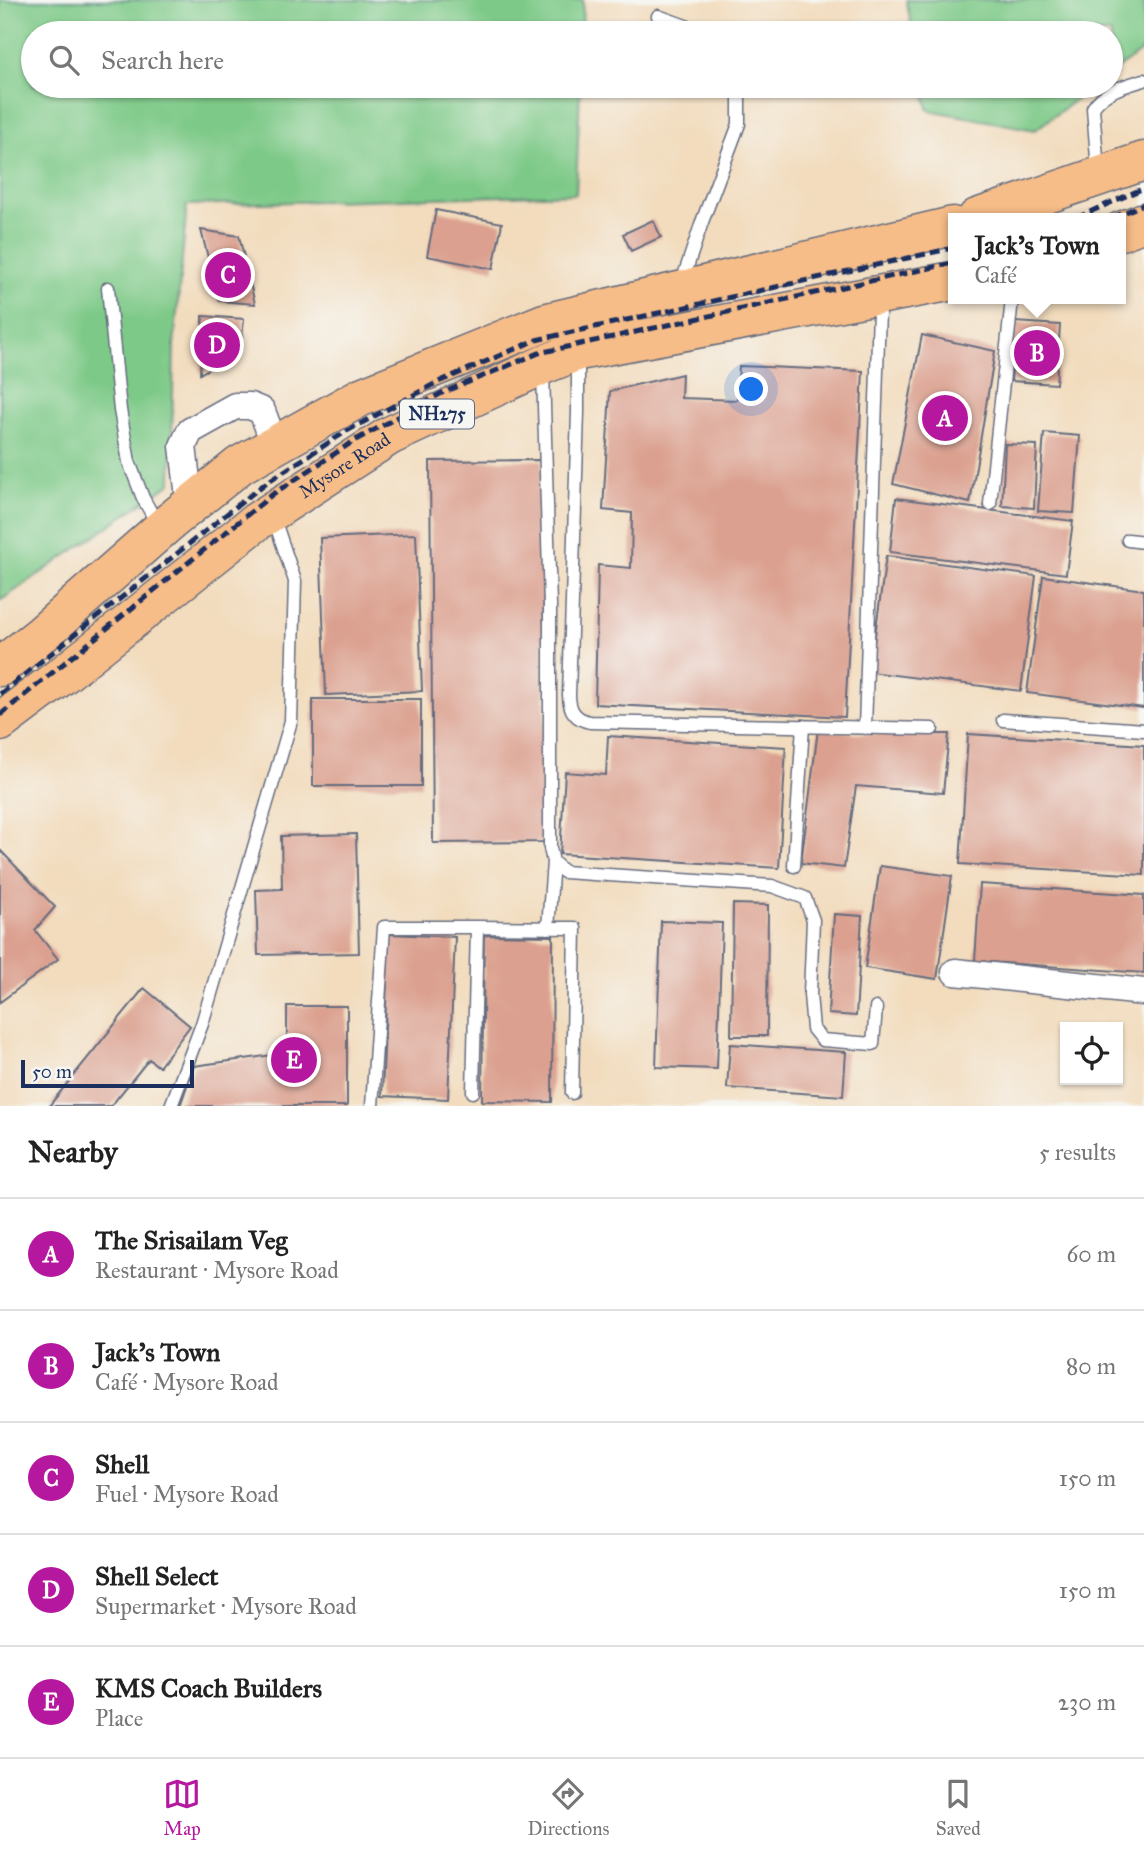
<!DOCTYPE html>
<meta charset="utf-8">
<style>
:root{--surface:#fff;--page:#f6f6f6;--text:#222;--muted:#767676;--line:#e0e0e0;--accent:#b5179e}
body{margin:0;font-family:"IM FELL Great Primer",serif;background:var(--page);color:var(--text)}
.controls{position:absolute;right:21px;bottom:21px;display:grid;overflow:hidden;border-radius:0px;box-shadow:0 2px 5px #0004}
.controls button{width:63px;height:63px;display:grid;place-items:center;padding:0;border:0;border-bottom:2px solid var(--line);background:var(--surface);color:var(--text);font:35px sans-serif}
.scale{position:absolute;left:21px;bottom:18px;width:173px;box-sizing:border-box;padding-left:7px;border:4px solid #1b2f5e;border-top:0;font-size:19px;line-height:24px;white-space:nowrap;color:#1b2f5e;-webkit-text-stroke:5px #f6f6f2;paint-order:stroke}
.you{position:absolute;left:752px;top:390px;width:24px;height:24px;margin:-18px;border:5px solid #fff;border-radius:50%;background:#1a73e8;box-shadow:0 0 0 10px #1a73e833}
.badge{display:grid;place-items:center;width:46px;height:46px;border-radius:50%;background:var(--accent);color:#fff;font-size:23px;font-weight:700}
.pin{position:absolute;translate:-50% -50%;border:4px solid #fff;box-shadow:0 2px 7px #0006}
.popup{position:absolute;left:948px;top:213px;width:178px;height:91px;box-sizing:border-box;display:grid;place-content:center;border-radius:0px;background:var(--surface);filter:drop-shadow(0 2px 5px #0005);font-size:23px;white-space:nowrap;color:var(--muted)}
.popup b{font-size:26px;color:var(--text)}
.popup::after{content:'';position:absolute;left:50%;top:100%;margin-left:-14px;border:14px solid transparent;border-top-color:var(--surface)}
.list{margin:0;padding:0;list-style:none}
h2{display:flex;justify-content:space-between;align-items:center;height:91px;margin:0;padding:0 28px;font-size:30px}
h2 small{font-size:23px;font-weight:400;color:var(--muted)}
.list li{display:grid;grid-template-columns:46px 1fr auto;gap:21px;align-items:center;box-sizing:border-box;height:112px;padding:0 28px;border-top:2px solid var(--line)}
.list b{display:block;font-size:26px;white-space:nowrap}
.list p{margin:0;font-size:23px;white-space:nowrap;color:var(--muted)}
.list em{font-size:23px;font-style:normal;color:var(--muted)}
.icon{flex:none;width:38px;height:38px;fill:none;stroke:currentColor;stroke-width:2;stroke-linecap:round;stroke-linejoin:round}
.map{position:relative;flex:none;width:1144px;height:1106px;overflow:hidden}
.search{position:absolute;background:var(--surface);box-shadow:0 2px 5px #0004;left:21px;right:21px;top:21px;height:77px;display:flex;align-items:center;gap:18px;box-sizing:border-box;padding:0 24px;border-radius:38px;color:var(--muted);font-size:26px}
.sheet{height:651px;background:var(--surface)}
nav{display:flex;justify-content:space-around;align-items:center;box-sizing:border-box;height:98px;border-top:2px solid var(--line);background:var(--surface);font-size:19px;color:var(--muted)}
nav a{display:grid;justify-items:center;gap:4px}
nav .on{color:var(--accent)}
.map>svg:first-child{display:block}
.green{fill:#7dc987;stroke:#4c7c72;stroke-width:2}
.building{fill:#dba08f}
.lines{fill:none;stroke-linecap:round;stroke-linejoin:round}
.service-casing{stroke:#666c7f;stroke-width:15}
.minor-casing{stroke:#666c7f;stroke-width:29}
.trunk-casing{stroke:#666c7f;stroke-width:41}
.service{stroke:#fff;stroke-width:12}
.minor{stroke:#fff;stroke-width:26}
.trunk{stroke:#f7bd88;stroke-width:38}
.rail{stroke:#1b2f5e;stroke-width:5;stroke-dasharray:10 5;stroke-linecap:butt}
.labels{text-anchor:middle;stroke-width:5;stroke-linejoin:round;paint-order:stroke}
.shield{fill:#f6f6f2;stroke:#5d6b8a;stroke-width:2}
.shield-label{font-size:18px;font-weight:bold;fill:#1b2f5e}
.street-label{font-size:19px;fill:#1b2f5e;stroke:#f6f6f2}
</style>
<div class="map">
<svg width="1144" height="1106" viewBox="0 0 1144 1106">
<rect width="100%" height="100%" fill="#f6f6f2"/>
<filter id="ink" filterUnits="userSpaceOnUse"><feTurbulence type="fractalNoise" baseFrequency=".0143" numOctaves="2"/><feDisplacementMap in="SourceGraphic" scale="14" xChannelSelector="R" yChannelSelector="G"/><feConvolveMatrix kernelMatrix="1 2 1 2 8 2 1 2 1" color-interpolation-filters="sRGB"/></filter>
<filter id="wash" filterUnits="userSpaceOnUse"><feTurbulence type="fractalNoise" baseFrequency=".00686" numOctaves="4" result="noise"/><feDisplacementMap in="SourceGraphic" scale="28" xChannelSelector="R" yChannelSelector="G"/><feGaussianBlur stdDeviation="1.57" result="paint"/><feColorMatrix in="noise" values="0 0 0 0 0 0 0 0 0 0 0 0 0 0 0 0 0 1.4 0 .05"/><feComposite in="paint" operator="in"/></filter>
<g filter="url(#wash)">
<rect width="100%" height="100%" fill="#f2dcbd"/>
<path class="green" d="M0,0H583L582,33H33V86H580L576,194L187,205L174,345L171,483L0,601Z
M906,0H1144V49L1111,73V33H913Z
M923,86H1094L1035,130L928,110Z"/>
<g id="blocks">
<path class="building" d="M436,210L502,223L493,269L427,256Z
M653,220L661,237L631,251L623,234Z
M201,230L239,236L255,304L219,301Z
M203,316L244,319L241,348L233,347V354L200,374Z
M1015,322L1060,325L1056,384L1011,381Z
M922,335L995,351L970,503L893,484Z
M739,366L863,371L845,717L595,704L598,565L631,568L632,513L603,510L610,391L682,374L681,398L737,400Z
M1044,433L1080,436L1074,513L1038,511Z
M1005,444L1037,445L1034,508L1002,506Z
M542,460L546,842L433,843L430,461Z
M896,498L1073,521L1066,574L890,552Z
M416,534L422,691L326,695L320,538Z
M886,556L1036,576L1021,691L870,672Z
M1043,576L1144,590V708L1027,693Z
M313,699H421V786H313Z
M818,729L861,734H949L943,793L856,786L844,868L801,863Z
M968,734L1144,745V875L960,864Z
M608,736L786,747L779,868L560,854L565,772L606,775Z
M356,834L359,953L258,955L256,890L282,889L281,836Z
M0,850L55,907L35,930L58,959L0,1002Z
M880,866L952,876L937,979L865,968Z
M980,884L1144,895V973L975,961Z
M733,904L768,905L767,1036H731Z
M834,914L862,916L856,1016L828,1014Z
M661,921L722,923L717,1069L656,1067Z
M389,934L455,937L448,1099L382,1096Z
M484,935L553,936L552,1102L482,1101Z
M144,988L190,1026L159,1067L149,1059L111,1106H49Z
M287,1006H347V1106H180L194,1066L287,1053Z
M730,1044L846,1052L843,1096L727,1088Z"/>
</g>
</g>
<g filter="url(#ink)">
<use href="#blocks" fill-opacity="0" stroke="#666c7f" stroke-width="2"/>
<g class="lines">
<defs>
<path id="service" d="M658,16L705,33
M1098,171L1093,108C1103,91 1127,85 1144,80
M681,285L702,222L739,124V86
M108,288L120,410L129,462L143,498L159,527
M578,355V412L569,695C569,710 575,719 590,722L932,729
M543,372L550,605V848L553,862L564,872L772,886L805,898L813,920L810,994L813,1029L822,1040L873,1044L876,1008
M990,504L1012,299
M1128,540L1144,542
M1003,720L1144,730
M865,728L879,311
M794,866L803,726
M477,927L575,928L572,1093
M548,928L553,862
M171,1106L202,1024L291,721L295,581L273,516
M372,1106L384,927H477L473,1092"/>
<path id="minor" d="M190,506L183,446L190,431L235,406H250L262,411L275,446
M955,972L1144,992"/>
<g id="trunk">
<path d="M977,218L1144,161"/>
<path d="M1121,231L1144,222"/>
<path d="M0,667L41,635L167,524L240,465L361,397L544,323L953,226"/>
<path id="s1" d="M0,722L64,674L256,522L389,436L543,365L578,351L953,281"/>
</g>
</defs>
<use href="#service" class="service-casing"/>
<use href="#minor" class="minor-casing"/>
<use href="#trunk" class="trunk-casing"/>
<use href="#service" class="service"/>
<use href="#minor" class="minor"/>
<use href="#trunk" class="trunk"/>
<path class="rail" d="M1076,218L1144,188
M1112,218L1144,204
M0,694L267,482L347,431L436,383L536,340L953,248
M0,715L273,494L354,441L442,393L539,353L953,263"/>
</g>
</g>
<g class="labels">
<rect class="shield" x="400" y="399.5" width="74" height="29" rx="5"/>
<g class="shield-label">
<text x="437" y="420">NH275</text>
</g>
<g class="street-label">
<text dy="7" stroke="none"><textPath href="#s1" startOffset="430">Mysore Road</textPath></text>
</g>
</g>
</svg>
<div class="controls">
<button><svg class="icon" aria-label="locate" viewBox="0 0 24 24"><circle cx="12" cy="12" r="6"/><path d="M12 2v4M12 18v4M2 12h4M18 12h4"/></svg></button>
</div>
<div class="scale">50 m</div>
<div class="you"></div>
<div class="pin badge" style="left:945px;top:418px">A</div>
<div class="pin badge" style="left:1037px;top:353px">B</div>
<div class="popup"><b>Jack's Town</b>Café</div>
<div class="pin badge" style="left:228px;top:275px">C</div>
<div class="pin badge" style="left:217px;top:345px">D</div>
<div class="pin badge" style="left:294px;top:1060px">E</div>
<div class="search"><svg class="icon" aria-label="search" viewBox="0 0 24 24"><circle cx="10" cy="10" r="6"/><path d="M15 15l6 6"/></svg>Search here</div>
</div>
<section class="sheet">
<h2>Nearby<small>5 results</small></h2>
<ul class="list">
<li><span class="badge">A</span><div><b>The Srisailam Veg</b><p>Restaurant · Mysore Road</p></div><em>60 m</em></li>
<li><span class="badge">B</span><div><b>Jack's Town</b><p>Café · Mysore Road</p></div><em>80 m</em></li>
<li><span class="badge">C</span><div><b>Shell</b><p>Fuel · Mysore Road</p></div><em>150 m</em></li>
<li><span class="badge">D</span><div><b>Shell Select</b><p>Supermarket · Mysore Road</p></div><em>150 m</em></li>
<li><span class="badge">E</span><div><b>KMS Coach Builders</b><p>Place</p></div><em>230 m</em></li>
</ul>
</section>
<nav>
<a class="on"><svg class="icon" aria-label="map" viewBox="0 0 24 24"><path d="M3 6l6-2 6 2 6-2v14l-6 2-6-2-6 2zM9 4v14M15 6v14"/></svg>Map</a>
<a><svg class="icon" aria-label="directions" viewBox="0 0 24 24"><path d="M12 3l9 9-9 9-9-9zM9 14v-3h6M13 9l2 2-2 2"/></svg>Directions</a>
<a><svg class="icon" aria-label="saved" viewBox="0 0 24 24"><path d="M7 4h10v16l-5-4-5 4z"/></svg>Saved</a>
</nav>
